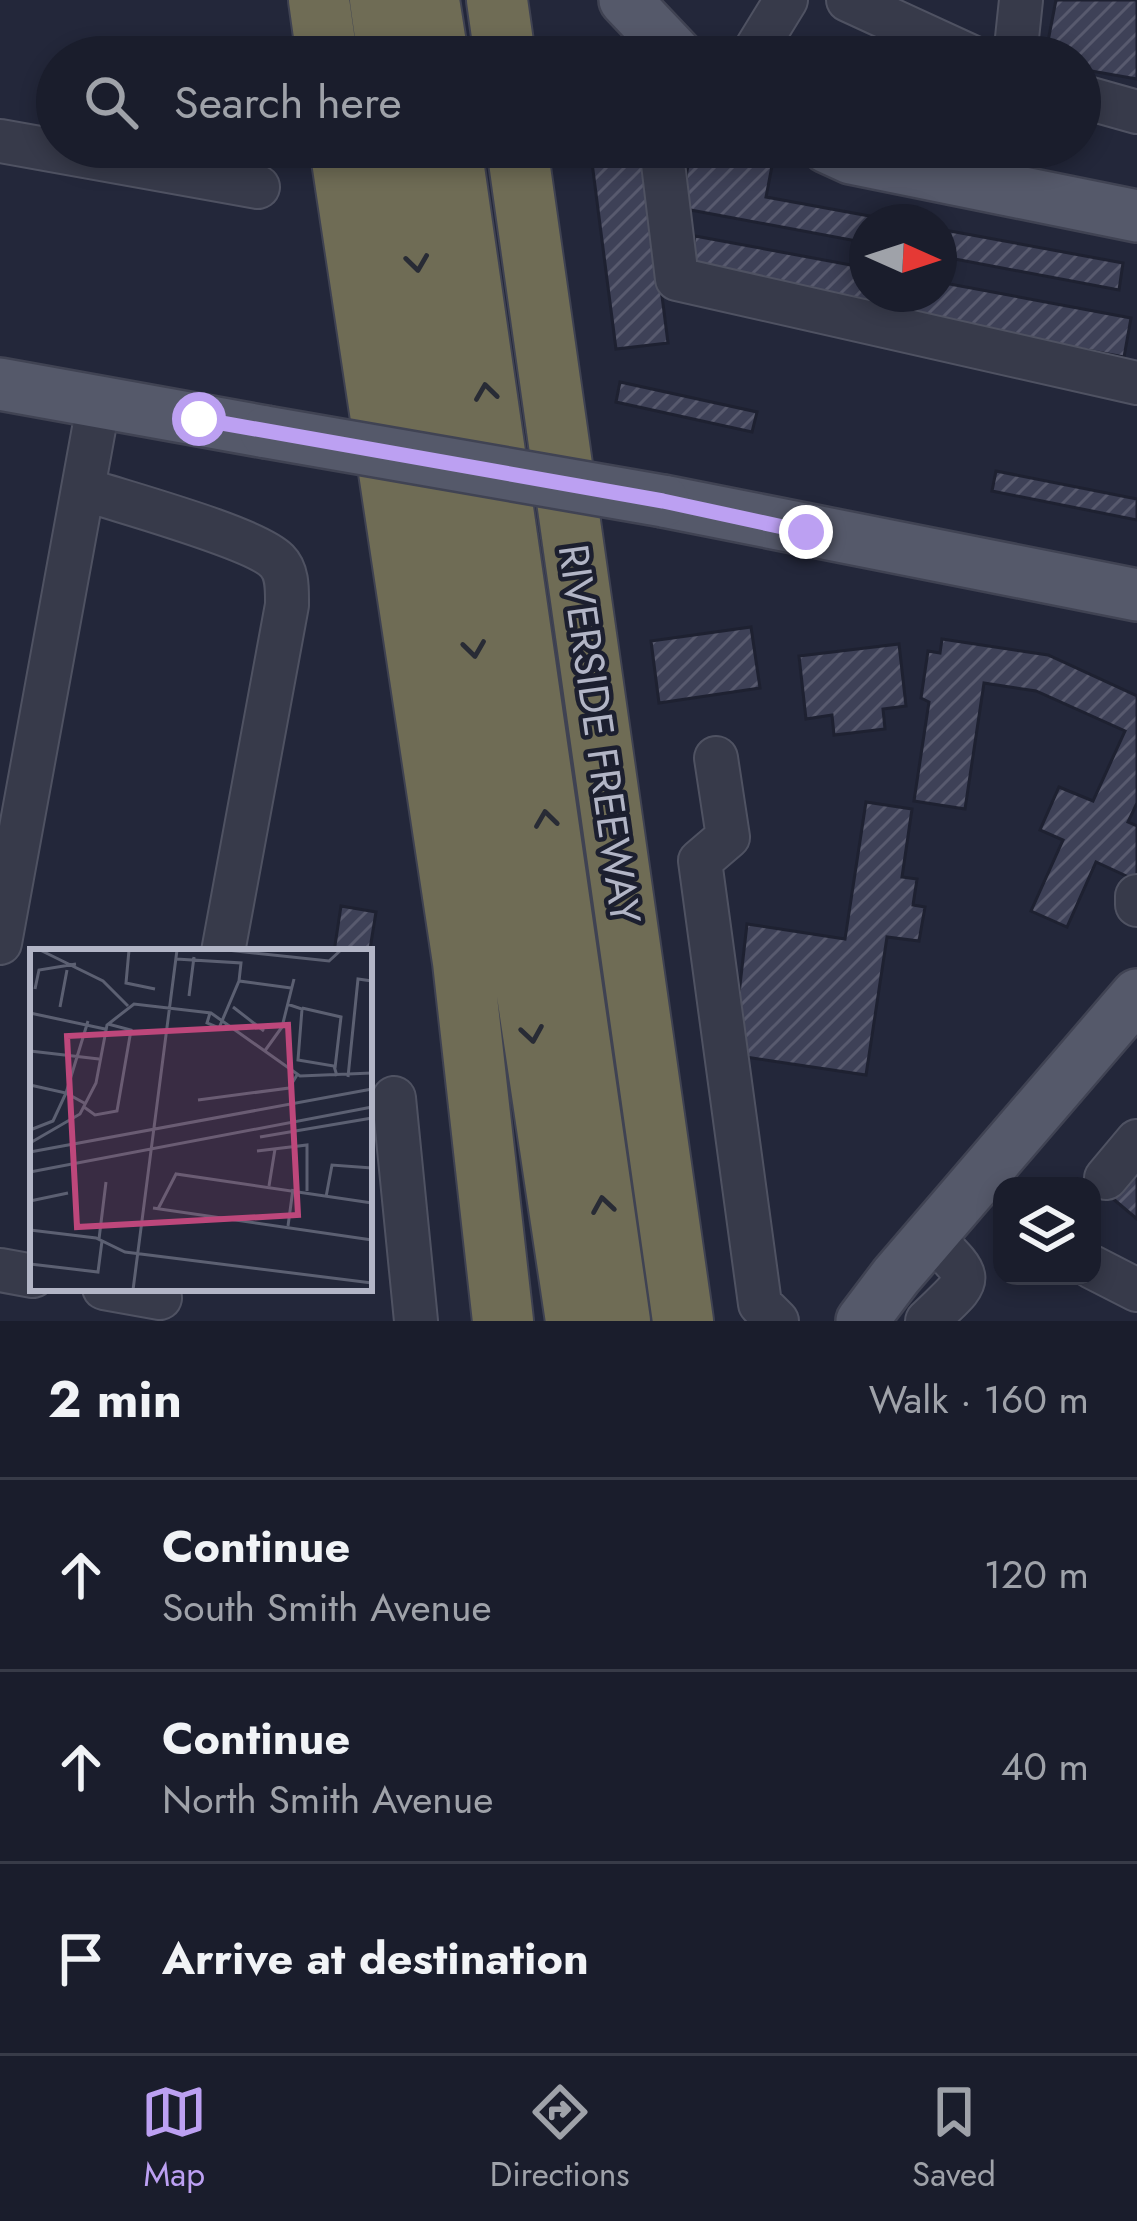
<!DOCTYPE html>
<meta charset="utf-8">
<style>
:root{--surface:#1a1d2c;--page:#272a38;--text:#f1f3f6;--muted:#9fa2a9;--line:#383b48;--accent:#bca0f2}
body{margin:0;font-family:Jost,sans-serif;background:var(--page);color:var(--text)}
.controls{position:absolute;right:36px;bottom:36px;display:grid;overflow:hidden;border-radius:24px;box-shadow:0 6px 18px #0003}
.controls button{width:108px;height:108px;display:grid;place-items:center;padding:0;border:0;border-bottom:3px solid var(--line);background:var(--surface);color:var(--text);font:60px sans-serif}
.compass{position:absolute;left:849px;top:204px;width:108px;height:108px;border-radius:50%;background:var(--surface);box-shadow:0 6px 18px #0003;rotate:93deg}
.stop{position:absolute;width:36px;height:36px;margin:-27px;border:9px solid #bca0f2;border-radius:50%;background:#fff}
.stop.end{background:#bca0f2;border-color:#fff;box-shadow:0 3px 12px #0008}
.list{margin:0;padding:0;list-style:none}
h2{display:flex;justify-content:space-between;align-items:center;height:156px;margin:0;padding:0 48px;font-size:51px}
h2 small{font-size:39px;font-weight:400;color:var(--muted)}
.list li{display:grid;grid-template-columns:78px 1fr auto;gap:36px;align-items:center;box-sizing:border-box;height:192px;padding:0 48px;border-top:3px solid var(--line)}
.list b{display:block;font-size:45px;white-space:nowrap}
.list p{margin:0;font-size:39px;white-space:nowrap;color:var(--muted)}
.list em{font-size:39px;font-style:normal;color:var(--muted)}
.icon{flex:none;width:66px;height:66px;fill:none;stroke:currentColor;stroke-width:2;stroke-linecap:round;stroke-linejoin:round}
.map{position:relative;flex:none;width:1137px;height:1321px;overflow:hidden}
.search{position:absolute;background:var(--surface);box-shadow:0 6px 18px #0003;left:36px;right:36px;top:36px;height:132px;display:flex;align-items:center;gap:30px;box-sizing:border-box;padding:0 42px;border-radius:66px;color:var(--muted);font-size:45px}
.sheet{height:732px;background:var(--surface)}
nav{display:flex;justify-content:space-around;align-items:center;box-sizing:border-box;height:168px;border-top:3px solid var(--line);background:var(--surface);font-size:33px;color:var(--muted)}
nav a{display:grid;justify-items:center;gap:6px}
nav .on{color:var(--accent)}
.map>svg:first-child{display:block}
.building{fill:url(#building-hatch);stroke:#1e2131;stroke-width:3}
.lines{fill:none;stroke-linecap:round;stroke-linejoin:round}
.minor-casing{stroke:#4f5262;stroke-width:46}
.major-casing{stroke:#404353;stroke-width:56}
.highway-casing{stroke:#3f4252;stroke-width:64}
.minor{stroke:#373a4a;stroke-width:42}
.major{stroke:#55596a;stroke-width:51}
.highway{stroke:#6f6c55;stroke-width:60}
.major-bridge-casing{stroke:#404353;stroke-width:56;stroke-linecap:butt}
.major-bridge{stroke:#55596a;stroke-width:51}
.oneway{stroke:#282b35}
.route{stroke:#bca0f2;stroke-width:15}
.labels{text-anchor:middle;stroke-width:9;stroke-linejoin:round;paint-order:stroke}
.street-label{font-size:42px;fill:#b2b5c6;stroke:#1c1f2f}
.inset-road{fill:none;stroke:#5c6072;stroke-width:3}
.view{fill:#bd477b;fill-opacity:0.15;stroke:#bd477b;stroke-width:6}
.inset-edge{fill:none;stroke:#b2b5c6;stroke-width:6}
</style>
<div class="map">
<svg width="1137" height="1321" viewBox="0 0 1137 1321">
<defs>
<pattern id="building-hatch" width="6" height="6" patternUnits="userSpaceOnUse" patternTransform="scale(3)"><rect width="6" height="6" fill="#3e4157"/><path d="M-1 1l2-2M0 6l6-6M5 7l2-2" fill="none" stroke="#585a6e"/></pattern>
</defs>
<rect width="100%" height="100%" fill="#23273a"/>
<path class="building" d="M1056,0H1137V79L1080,69V57H1045Z
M590,147H643L668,343L616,349Z
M691,150L772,166L766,197L902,222H867V243L680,208Z
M939,229L1123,263L1119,290L939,256Z
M695,236L867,268V294H939V282L1131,318L1124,357L688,275Z
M620,382L757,412L752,432L616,402Z
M996,471L1137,499V520L992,491Z
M751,627L760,688L659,703L651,641Z
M942,639L1048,655L1137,696V803L1128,822L1137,826V875L1135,880L1096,862L1067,927L1031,911L1063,840L1040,830L1059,787L1093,801L1125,731L1036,691L984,683L965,809L914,801L929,702L921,698L928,651L940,653Z
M899,644L906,706L883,709L885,729L834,735L832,715L806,719L799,656Z
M866,802L912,809L902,877L917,879L913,905L925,907L919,941L887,937L866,1075L732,1055L747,924L845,939Z
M341,906L376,912L369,955V952H334Z
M1137,1167V1219L1111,1197Z"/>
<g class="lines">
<defs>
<path id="minor" d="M848,0L972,57
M751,57L786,0
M1015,57L1021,0
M1080,96L1137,112
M0,141L258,187
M661,147L677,279L1137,383
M991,186L998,147
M84,489C122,502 254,537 277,561C288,572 287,589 287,605L223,952
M716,758L728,837L700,861L760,1304L777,1321
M1137,896V905
M0,943L99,401
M394,1098L416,1321
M1106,1178L1137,1141
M1092,1267L1137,1290
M0,1270L33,1276
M104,1288L160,1298
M927,1321C973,1276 977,1283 930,1236"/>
<path id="major" d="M625,0L679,57
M827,147L851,158L1137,216
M0,384L266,432
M663,501L1137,595
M862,1321L896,1276L1137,995"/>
<path id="highway" d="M319,0L327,57
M380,0L388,57
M429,0L438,57
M497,0L505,57
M340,147L463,962L503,1321
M400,147L576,1321
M451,147L620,1321
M517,147L683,1321"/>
</defs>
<use href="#minor" class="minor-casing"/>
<use href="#major" class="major-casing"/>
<use href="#highway" class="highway-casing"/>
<use href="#minor" class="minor"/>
<use href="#major" class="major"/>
<use href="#highway" class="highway"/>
<defs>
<path id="major-bridge" d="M266,432L663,501"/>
</defs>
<use href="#major-bridge" class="major-bridge-casing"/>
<use href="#major-bridge" class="major-bridge"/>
</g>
<defs><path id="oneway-chevron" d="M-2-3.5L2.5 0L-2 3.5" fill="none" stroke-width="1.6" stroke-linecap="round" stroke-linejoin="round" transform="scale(3)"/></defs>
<g class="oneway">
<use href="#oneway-chevron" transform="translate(417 263) rotate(82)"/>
<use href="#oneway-chevron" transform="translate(486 392) rotate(-98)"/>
<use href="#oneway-chevron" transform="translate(474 649) rotate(82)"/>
<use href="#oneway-chevron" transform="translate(546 819) rotate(-98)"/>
<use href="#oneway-chevron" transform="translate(532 1034) rotate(81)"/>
<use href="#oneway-chevron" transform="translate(603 1205) rotate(-99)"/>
</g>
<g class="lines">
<path class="route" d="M199,419L663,501L806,532"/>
</g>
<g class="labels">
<g class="street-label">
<text transform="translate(600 734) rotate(82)" y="15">RIVERSIDE FREEWAY</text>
</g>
</g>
<g transform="translate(30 949)">
<rect width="342" height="342" fill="#23273a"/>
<path class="inset-road" d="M10,1L73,32L98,57M99,1L96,34L125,40M197,1L299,12L311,1M146,10L211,14L209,32M5,40L9,21L46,15M159,47L164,8M257,55L272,60L268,111L304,117L307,127M30,58L37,21M203,58L234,82M272,59L311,68L305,119M0,64L75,80M180,64L177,74L189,79L209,32L261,39M0,102L69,110M234,103L252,78L264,30M318,128L328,30L342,32M0,136L36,144L23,172L0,181M168,151L259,139L267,126M56,155L36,144L58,72M54,158L65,166L87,162L101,81L78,75M230,188L342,169M0,194L50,165L66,134L77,76L104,55L181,64L270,127L342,124M227,202L277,196V242M0,203L342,140M0,223L342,158M239,237L245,200M296,248L302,216L342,219M0,252L38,244M123,259L342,291M128,260L146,225L342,254M258,277L263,240M0,281L66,289L95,303L342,334M69,290L76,233M0,315L68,323L72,292M103,341L147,1"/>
<path class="view" d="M258,76L268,266L47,278L37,87Z"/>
<rect width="342" height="342" class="inset-edge"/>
</g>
</svg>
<div class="controls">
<button><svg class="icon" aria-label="layers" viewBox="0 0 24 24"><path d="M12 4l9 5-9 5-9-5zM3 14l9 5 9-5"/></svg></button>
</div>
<svg class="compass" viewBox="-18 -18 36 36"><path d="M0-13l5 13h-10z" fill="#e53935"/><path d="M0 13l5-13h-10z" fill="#9fa2a9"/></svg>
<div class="stop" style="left:199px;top:419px"></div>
<div class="stop end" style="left:806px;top:532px"></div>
<div class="search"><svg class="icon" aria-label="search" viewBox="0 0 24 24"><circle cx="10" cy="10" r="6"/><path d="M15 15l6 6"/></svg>Search here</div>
</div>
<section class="sheet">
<h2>2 min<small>Walk · 160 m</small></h2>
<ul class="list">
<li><svg class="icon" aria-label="ahead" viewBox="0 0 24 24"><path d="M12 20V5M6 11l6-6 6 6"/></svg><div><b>Continue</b><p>South Smith Avenue</p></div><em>120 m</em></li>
<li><svg class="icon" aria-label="ahead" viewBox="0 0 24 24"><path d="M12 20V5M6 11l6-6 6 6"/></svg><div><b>Continue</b><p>North Smith Avenue</p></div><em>40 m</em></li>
<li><svg class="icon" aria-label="arrive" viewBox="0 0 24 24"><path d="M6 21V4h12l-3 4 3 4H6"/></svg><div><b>Arrive at destination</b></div></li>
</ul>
</section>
<nav>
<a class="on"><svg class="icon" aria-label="map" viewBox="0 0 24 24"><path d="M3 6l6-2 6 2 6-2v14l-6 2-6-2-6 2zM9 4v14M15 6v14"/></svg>Map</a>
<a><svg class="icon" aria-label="directions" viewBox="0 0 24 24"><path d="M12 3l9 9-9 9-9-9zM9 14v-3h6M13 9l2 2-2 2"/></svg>Directions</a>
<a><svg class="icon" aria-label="saved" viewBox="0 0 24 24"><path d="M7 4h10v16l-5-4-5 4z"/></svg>Saved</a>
</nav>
